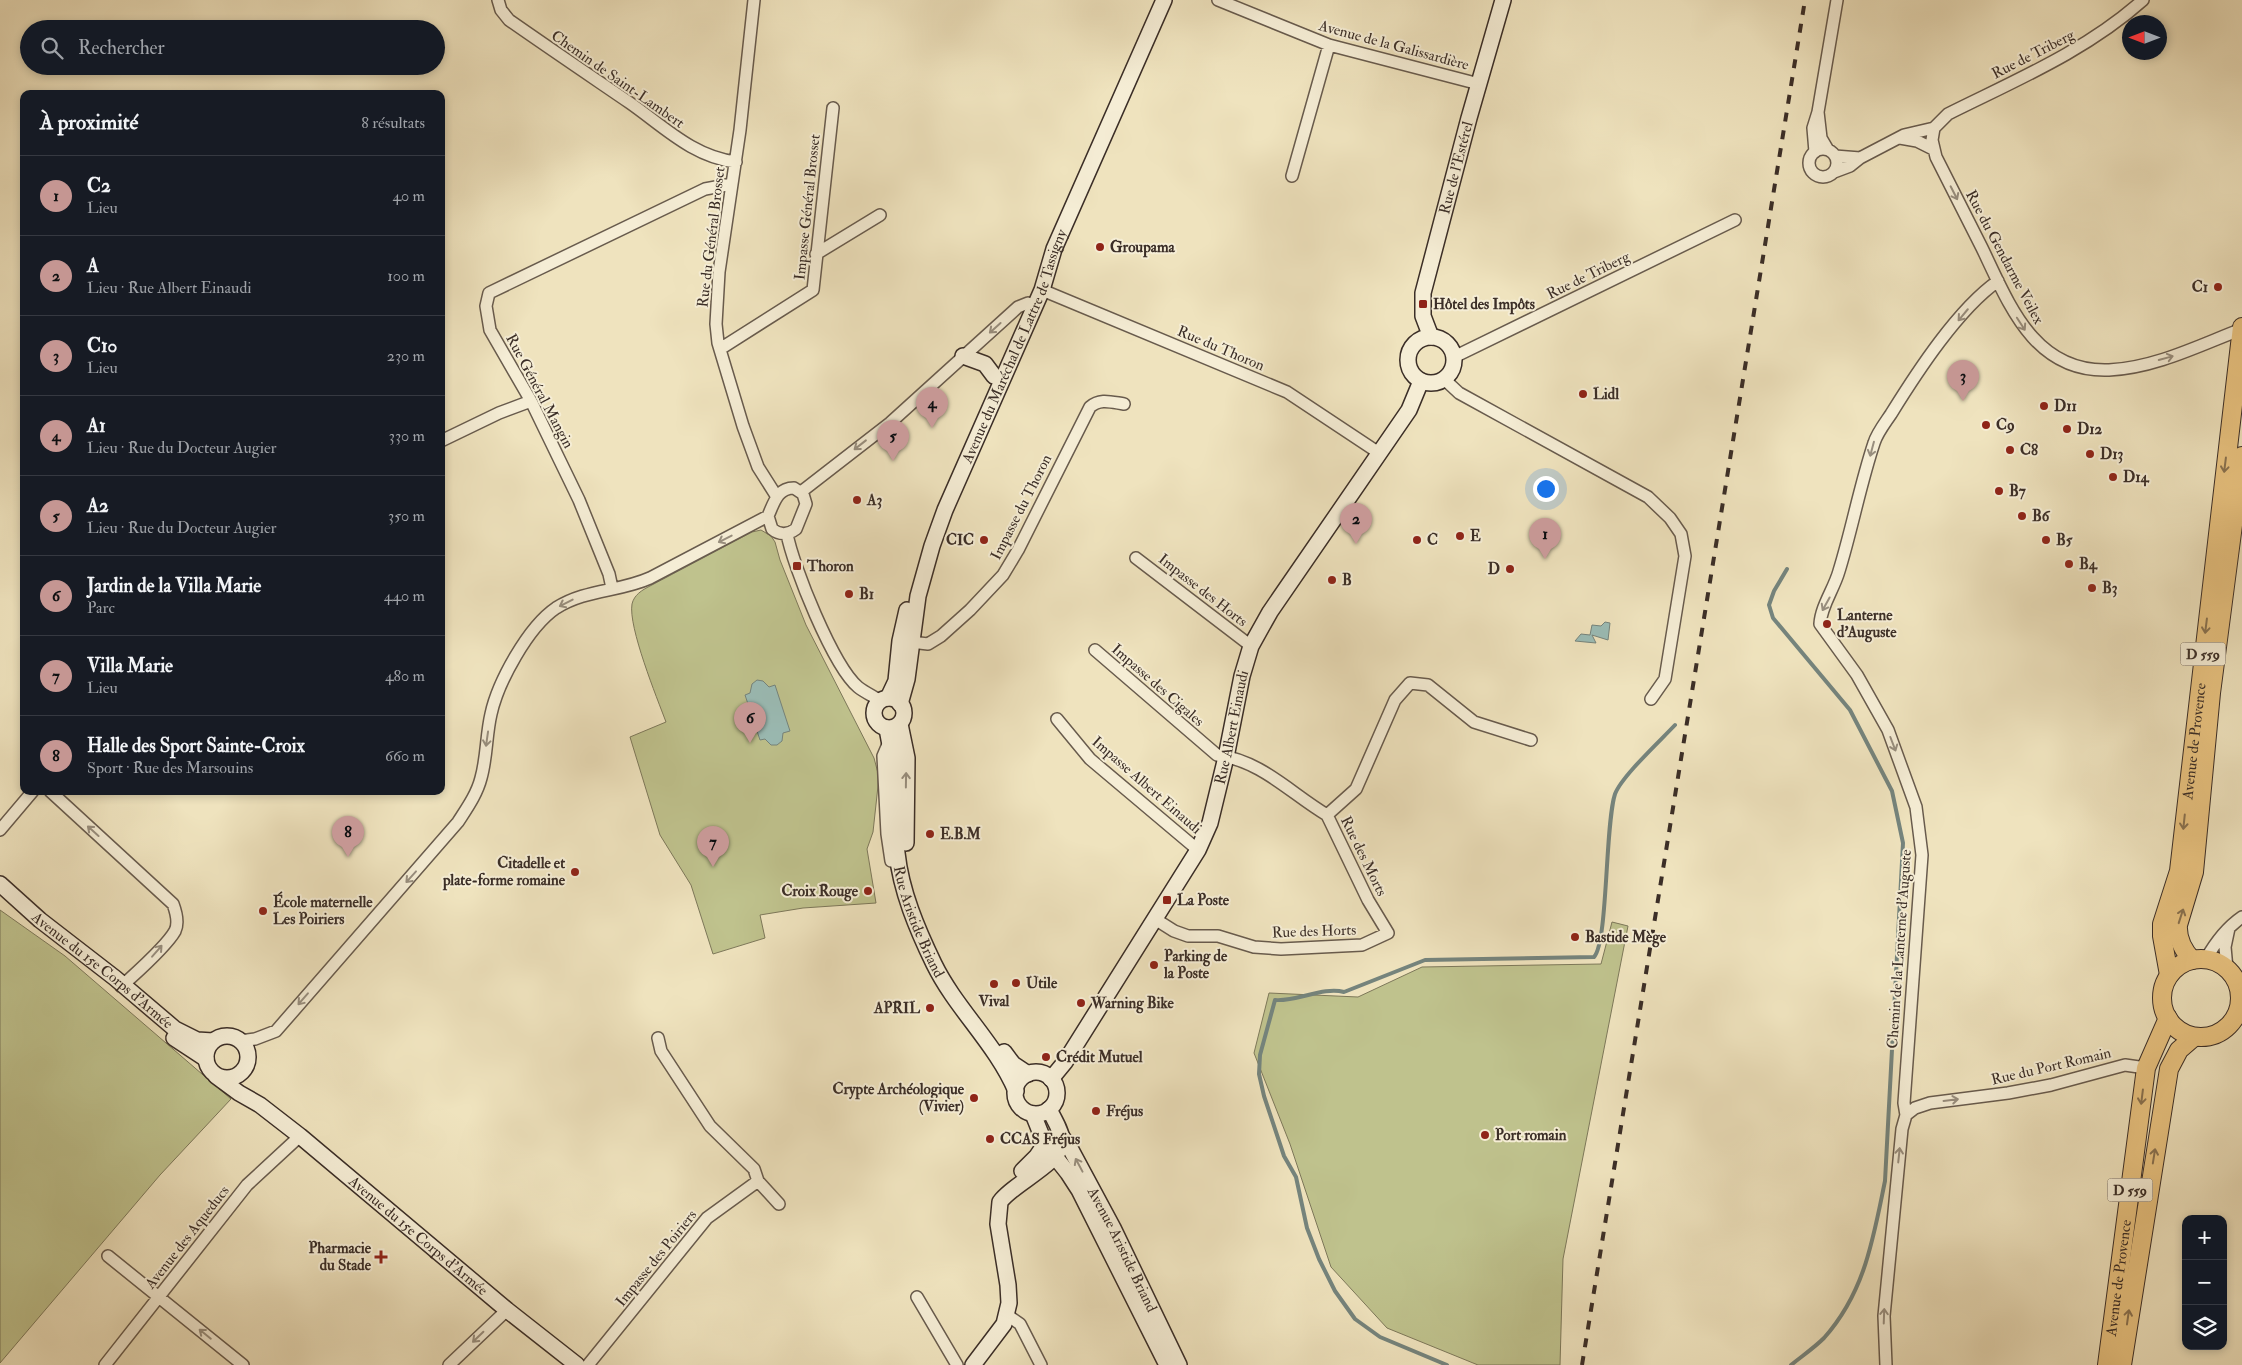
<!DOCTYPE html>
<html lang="fr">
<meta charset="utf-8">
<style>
:root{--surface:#171b24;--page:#20242c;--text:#f1f3f6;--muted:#9ea1a6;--line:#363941;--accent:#c59692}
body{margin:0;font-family:"IM FELL Double Pica",serif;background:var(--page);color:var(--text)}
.controls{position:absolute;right:15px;bottom:15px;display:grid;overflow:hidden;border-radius:10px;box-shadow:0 2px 8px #0003}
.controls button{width:45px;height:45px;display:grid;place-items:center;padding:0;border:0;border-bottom:1px solid var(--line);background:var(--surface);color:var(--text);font:25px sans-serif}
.compass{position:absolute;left:2122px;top:15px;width:45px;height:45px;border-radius:50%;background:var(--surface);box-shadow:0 2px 8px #0003;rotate:270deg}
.you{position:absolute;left:1545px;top:488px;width:18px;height:18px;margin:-12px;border:4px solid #fff;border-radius:50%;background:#1a73e8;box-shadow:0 0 0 8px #1a73e833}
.badge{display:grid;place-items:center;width:32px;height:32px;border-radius:50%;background:var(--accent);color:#111;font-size:16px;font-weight:700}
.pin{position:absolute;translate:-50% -41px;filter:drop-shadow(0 1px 2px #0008)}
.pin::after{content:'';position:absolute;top:26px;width:18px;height:15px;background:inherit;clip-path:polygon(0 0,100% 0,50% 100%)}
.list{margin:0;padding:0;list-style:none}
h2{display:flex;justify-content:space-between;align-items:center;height:65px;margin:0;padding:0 20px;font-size:21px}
h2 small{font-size:16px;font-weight:400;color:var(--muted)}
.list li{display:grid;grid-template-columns:32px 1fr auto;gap:15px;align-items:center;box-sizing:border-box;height:80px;padding:0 20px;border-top:1px solid var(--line)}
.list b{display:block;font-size:19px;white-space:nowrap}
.list p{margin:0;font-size:16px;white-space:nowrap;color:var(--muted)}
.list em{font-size:16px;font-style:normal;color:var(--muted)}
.icon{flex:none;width:28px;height:28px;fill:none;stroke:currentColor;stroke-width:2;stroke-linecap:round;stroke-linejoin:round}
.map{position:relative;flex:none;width:2242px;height:1365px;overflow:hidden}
.search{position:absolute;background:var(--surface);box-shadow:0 2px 8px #0003;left:20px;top:20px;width:425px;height:55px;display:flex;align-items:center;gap:12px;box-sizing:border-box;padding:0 18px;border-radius:28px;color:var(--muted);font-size:19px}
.panel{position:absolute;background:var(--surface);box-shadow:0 2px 8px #0003;left:20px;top:90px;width:425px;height:705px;border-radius:10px}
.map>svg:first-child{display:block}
.green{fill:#bfc28d;stroke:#7d785a}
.water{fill:#9bbdb7;stroke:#75847d}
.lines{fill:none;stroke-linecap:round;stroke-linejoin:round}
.stream{stroke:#75847d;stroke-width:4}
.street-casing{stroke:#685b4d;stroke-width:14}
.secondary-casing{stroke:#3b2e27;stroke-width:18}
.primary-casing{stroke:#3b2e27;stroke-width:20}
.street{stroke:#f5edd5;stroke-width:11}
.secondary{stroke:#f5edd5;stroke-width:15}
.primary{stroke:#e8c27f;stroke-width:18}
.rail{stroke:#3b2e27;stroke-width:4;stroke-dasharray:9 9;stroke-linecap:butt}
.oneway{stroke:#988e7e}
.oneway2{stroke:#89714f}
.poi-dot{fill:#8f2418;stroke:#f5edd5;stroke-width:2}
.labels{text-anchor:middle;stroke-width:4;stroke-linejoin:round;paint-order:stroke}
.shield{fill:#f5edd5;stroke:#73675b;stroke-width:1}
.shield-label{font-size:14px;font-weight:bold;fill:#3b2e27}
.street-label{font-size:15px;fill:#3b2e27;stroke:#f5edd5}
.poi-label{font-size:15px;font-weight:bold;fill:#3b2e27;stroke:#f5edd5;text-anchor:start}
</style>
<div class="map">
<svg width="2242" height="1365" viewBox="0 0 2242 1365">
<rect width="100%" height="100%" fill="#efe3be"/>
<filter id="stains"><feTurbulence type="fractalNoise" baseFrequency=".004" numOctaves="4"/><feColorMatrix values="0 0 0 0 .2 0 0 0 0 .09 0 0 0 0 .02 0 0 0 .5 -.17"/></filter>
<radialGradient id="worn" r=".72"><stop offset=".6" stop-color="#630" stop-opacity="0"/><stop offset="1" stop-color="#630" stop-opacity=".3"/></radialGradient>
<path class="green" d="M761,530L771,536L775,542L780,560L806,625L874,758L878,773V786L873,832L867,849L876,903L803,908L760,915L765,938L713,954L691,885L660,835L630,737L666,722C657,698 628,627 632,604C634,595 642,590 650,586L752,532Z
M0,910L65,956L231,1099L160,1175L0,1363Z
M1612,922L1628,926L1563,1259L1560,1365H1478L1387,1328L1331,1267L1290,1144L1254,1053L1269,993L1358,997L1422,967L1601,964Z"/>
<path class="water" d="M1605,622L1610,623L1608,640L1592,635L1596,643L1575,641L1581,634L1590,635L1592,625L1601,626Z
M757,680L763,681L769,687L775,685L790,731L783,733L782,741L777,745H771L765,739L760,740L745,695L750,693L752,684Z"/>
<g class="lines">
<path class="stream" d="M1787,569L1774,591L1769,605L1773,618L1850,710L1892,791L1903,843L1885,1181C1873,1239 1865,1292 1824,1338C1814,1348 1802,1356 1791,1365
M1447,1365L1380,1337L1355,1319L1335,1291L1319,1259L1307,1228L1296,1177L1284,1156L1264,1096L1259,1074L1260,1055L1275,1000C1296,1002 1324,986 1344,992L1425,960L1594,957C1608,943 1605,824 1615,794C1622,776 1660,741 1675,725"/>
<defs>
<path id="street" d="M498,0L501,10L509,20C549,48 589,75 630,103C663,126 693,157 736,162
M754,0L740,130L719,272L716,324L718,343L743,426L758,467L777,497
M1218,0L1329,45L1479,84
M1818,112L1837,0
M1934,128L1932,140L1936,157C1951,187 1967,218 1982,248C2009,304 2034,373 2109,370C2155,368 2200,345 2242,329
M1900,138L1917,141L1933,149
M1809 163a14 14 0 1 1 28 0a14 14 0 1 1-28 0Z
M1815,152L1813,128L1818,112L1821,138L1828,150
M1835,156L1860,158
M1834,172L1850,166L1860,158L1904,135L1934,128L1948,114C2016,80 2086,51 2143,0
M1292,176L1329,45
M816,254L880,215
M1042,290L1287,392L1379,453
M720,349L813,290L833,108
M1454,357L1735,220
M1444,379L1459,393L1648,497L1670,518L1681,534L1685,556L1665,679L1651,699
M441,441L499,413L531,401
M794,488L803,494L806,504L796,529C788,535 779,535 772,529L768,516C774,503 777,488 794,488Z
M801,492L890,423L1018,307L1028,303
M787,534C793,566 833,666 858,687C864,692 873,696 881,701
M1136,558L1251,646
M612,588L609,574L579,500L531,401L490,330L486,306L489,293L705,189L732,184
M911,642L928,644L941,636L970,610L1003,575L1018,550L1090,407C1100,398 1111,402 1124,404
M1095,650L1217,755C1262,761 1290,793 1327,815
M1057,719L1090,759L1198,850
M889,742L883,756L887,834L891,861
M50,791L173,904C176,912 179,923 175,931C166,947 137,972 123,985
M0,830L33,791
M1155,919L1174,931L1188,936H1218L1254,947L1281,949L1362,945L1388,933L1368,900L1327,815L1356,789L1395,700L1410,683L1428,685L1474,722L1531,740
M2206,959C2215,943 2226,928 2242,917
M2227,969L2225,947L2229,928
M2239,987L2242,988
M2234,1020L2242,1015
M658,1038L661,1051L710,1126L754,1169L758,1181L779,1204
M240,1041L255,1039L276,1031L458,822C467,808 477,794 481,778C487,757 486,735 491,714C498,682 528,627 556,608C586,589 619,592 650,578L768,516
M1906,1115L1915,1108L1930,1103L2008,1093L2051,1085L2125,1065L2146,1068
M108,1256L243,1365
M917,1297L957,1365
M1007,1315L1020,1324L1041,1365
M105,1365L247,1185L300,1136
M449,1365L507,1310
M588,1365L707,1218L758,1181
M1886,1365L1884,1316L1902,1129L1906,1115L1904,1103L1922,855L1916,807L1888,730L1857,675L1820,624C1821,606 1834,589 1839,571C1852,529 1860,485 1874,443C1877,433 1885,423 1891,414C1917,372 1958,309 1998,281"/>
<g id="secondary">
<path id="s1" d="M1431,337L1423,316V293L1469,118L1503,0"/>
<circle cx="1431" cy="360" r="23"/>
<path d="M963,356L985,364L994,376"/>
<path d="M888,698L896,681L900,641L907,610"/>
<circle cx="889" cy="713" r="15"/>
<path id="s2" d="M900,704L907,679L918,596L932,546L945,510L1042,290L1054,249L1164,0"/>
<path d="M900,724L907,758L906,843"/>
<path id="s3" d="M887,728C889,742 893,756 894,769C895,797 893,825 897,853C901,891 917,929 934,964C956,1009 996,1044 1016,1091"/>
<path id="s4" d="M0,884L40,920L115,978L175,1029L197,1040L213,1041"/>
<circle cx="227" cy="1057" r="21"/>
<path d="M174,1038L206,1059"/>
<path d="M1004,1052L1013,1064L1028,1074"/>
<circle cx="1036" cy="1093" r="21"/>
<path id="s5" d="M216,1076L239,1093L260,1105L300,1136L507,1310L577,1365"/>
<path id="s6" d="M1051,1079L1065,1062L1198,850L1210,823L1226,757L1242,676L1251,646L1270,612L1409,410L1421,381"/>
<path id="s7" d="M1062,1137L1070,1148L1113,1228L1179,1365"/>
<path d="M1049,1149L1068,1173L1079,1190L1167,1365"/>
<path d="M1022,1171L1037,1156L1045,1144L1033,1114"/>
<path d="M973,1365L1004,1324L1009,1303L1008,1285L998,1224L1000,1202C1012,1184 1062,1163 1062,1141C1062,1131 1053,1118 1049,1109"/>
</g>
<g id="primary">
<circle cx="2201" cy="998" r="39"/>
<path d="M2192,960C2183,950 2177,939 2178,925L2194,872L2211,693L2242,456"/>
<path id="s8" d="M2169,975L2162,936V924L2179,871L2242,327"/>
<path id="s9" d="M2107,1365L2146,1068L2168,1018"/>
<path d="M2122,1365L2169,1069L2179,1050L2194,1037"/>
</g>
</defs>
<use href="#street" class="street-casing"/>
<use href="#secondary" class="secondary-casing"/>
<use href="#primary" class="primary-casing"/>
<use href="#street" class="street"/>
<use href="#secondary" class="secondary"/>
<use href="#primary" class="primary"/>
<path class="rail" d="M1582,1365L1805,0"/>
</g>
<defs><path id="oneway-shaft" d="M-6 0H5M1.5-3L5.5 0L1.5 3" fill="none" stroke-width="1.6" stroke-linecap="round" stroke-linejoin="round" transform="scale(1.25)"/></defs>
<g class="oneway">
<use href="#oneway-shaft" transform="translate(1954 193) rotate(63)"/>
<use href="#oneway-shaft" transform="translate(1963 315) rotate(130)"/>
<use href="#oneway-shaft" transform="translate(2021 324) rotate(57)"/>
<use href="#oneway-shaft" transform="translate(995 328) rotate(138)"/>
<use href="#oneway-shaft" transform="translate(2166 358) rotate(-15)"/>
<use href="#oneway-shaft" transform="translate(860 445) rotate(142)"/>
<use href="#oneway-shaft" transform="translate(1872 449) rotate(105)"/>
<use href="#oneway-shaft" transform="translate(725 539) rotate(153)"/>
<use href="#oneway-shaft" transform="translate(566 603) rotate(153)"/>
<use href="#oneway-shaft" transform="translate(1826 604) rotate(119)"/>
<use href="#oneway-shaft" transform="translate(487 739) rotate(98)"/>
<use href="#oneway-shaft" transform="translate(1893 744) rotate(69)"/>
<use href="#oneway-shaft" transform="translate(906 780) rotate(-89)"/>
<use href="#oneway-shaft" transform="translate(93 831) rotate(-138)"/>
<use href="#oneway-shaft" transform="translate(411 877) rotate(132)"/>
<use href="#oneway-shaft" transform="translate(157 951) rotate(-49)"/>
<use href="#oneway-shaft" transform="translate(303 999) rotate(131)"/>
<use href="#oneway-shaft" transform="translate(1951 1100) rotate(-7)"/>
<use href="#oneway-shaft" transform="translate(1899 1155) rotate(-84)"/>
<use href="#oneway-shaft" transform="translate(1079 1165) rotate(-118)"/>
<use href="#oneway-shaft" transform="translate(1884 1316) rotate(-88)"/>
<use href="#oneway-shaft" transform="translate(205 1334) rotate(-141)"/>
<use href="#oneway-shaft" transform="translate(478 1337) rotate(136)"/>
</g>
<g class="oneway2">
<use href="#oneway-shaft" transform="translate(2225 465) rotate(97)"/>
<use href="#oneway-shaft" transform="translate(2206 626) rotate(97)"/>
<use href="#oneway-shaft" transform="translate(2184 822) rotate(96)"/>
<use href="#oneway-shaft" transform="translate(2181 916) rotate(-72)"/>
<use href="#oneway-shaft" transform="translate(2142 1097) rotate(97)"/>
<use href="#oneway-shaft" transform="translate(2154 1156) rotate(-81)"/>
<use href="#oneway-shaft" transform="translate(2128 1317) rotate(-82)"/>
</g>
<g class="poi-dot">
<circle cx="1100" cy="247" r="5"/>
<circle cx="2218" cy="287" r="5"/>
<rect x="1418" y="299" width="10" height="10" rx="2.5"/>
<circle cx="1583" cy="394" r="5"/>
<circle cx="2044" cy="406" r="5"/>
<circle cx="1986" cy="425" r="5"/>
<circle cx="2067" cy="429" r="5"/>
<circle cx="2010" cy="450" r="5"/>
<circle cx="2090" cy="454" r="5"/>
<circle cx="2113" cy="477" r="5"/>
<circle cx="1999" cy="491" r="5"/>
<circle cx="857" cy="500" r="5"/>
<circle cx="2022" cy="516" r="5"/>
<circle cx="1460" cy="536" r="5"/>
<circle cx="984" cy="540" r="5"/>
<circle cx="1417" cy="540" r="5"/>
<circle cx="2046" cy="540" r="5"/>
<circle cx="2069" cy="564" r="5"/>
<rect x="792" y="561" width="10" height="10" rx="2.5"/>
<circle cx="1510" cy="569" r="5"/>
<circle cx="1332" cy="580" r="5"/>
<circle cx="2092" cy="588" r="5"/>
<circle cx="849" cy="594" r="5"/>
<circle cx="1827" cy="624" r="5"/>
<circle cx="930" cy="834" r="5"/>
<circle cx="575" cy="872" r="5"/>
<circle cx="868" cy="891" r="5"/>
<rect x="1162" y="895" width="10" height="10" rx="2.5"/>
<circle cx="263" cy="911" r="5"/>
<circle cx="1575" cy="937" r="5"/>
<circle cx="1154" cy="965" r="5"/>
<circle cx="1016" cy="983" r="5"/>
<circle cx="994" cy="984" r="5"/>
<circle cx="1081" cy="1003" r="5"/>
<circle cx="930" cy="1008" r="5"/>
<circle cx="1046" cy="1057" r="5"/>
<circle cx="974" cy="1098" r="5"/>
<circle cx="1096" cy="1111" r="5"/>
<circle cx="1485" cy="1135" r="5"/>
<circle cx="990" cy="1139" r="5"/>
<path d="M378.5 1249.5h5v5h5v5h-5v5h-5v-5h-5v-5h5z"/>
</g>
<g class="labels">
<g class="shield">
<rect x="2180.5" y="642.5" width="45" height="23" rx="4"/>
<rect x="2107.5" y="1178.5" width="45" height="23" rx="4"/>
</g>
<g class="shield-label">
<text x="2203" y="659">D 559</text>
<text x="2130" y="1195">D 559</text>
</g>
<g class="street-label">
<text transform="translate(1394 45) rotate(15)" y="5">Avenue de la Galissardière</text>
<text transform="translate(2033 54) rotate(-27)" y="5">Rue de Triberg</text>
<text transform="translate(618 79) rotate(35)" y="5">Chemin de Saint-Lambert</text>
<text dy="5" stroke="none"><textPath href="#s1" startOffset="175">Rue de l'Estérel</textPath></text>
<text transform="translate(807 207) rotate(-84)" y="5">Impasse Général Brosset</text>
<text transform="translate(711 237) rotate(-83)" y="5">Rue du Général Brosset</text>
<text transform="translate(2005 257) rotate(62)" y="5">Rue du Gendarme Veilex</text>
<text transform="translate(1588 275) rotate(-26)" y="5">Rue de Triberg</text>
<text dy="5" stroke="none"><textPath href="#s2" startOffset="378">Avenue du Maréchal de Lattre de Tassigny</textPath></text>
<text transform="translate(1221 348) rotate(23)" y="5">Rue du Thoron</text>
<text transform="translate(540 391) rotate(62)" y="5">Rue Général Mangin</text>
<text transform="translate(1021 507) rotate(-63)" y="5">Impasse du Thoron</text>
<text transform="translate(1203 590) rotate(38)" y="5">Impasse des Horts</text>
<text transform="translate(1158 685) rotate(41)" y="5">Impasse des Cigales</text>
<text dy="5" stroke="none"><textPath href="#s6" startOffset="400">Rue Albert Einaudi</textPath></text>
<text dy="5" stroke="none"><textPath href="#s8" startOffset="238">Avenue de Provence</textPath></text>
<text transform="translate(1147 785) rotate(41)" y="5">Impasse Albert Einaudi</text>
<text transform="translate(1364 856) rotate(64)" y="5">Rue des Morts</text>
<text dy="5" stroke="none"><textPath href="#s3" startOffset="198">Rue Aristide Briand</textPath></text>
<text transform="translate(1314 931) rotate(-2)" y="5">Rue des Horts</text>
<text transform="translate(1899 949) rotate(-86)" y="5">Chemin de la Lanterne d'Auguste</text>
<text dy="5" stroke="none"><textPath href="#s4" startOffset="134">Avenue du 15e Corps d'Armée</textPath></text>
<text transform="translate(2051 1066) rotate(-13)" y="5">Rue du Port Romain</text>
<text dy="5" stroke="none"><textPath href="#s5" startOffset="258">Avenue du 15e Corps d'Armée</textPath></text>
<text transform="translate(187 1237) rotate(-52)" y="5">Avenue des Aqueducs</text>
<text dy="5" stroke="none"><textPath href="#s7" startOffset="128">Avenue Aristide Briand</textPath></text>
<text transform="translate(656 1258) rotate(-51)" y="5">Impasse des Poiriers</text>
<text dy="5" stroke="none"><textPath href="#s9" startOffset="88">Avenue de Provence</textPath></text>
</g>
<g class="poi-label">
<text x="1110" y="252">Groupama</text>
<text x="2208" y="292" text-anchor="end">C1</text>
<text x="1433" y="309">Hôtel des Impôts</text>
<text x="1593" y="399">Lidl</text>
<text x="2054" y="411">D11</text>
<text x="1996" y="430">C9</text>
<text x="2077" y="434">D12</text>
<text x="2020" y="455">C8</text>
<text x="2100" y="459">D13</text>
<text x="2123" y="482">D14</text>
<text x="2009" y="496">B7</text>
<text x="867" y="505">A3</text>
<text x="2032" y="521">B6</text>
<text x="1470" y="541">E</text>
<text x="974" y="545" text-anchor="end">CIC</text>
<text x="1427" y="545">C</text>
<text x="2056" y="545">B5</text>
<text x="2079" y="569">B4</text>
<text x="807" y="571">Thoron</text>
<text x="1500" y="574" text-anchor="end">D</text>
<text x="1342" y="585">B</text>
<text x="2102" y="593">B3</text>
<text x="859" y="599">B1</text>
<text x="1837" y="620">Lanterne<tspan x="1837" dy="17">d'Auguste</tspan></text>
<text x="940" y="839">E.B.M</text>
<text x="565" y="868" text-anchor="end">Citadelle et<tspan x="565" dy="17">plate-forme romaine</tspan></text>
<text x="858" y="896" text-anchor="end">Croix Rouge</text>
<text x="1177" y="905">La Poste</text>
<text x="273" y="907">École maternelle<tspan x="273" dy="17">Les Poiriers</tspan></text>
<text x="1585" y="942">Bastide Mège</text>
<text x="1164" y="961">Parking de<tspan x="1164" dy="17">la Poste</tspan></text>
<text x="1026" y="988">Utile</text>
<text x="994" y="1006" text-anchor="middle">Vival</text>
<text x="1091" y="1008">Warning Bike</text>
<text x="920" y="1013" text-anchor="end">APRIL</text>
<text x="1056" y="1062">Crédit Mutuel</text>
<text x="964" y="1094" text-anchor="end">Crypte Archéologique<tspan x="964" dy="17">(Vivier)</tspan></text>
<text x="1106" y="1116">Fréjus</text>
<text x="1495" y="1140">Port romain</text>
<text x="1000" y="1144">CCAS Fréjus</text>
<text x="371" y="1253" text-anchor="end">Pharmacie<tspan x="371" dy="17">du Stade</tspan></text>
</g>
</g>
<rect width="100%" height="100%" filter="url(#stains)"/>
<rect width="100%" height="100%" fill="url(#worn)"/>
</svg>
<div class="controls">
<button>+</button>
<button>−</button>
<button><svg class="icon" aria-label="layers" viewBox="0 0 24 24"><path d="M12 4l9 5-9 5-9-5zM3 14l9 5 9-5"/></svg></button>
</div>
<svg class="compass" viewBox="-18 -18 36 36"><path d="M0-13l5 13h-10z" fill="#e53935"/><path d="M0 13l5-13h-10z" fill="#9ea1a6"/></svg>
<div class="you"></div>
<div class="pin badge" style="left:1545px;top:559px">1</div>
<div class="pin badge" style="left:1356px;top:544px">2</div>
<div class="pin badge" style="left:1963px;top:401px">3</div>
<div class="pin badge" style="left:932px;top:428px">4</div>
<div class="pin badge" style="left:893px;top:461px">5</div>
<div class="pin badge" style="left:750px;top:743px">6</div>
<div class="pin badge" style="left:713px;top:867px">7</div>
<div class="pin badge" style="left:348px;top:857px">8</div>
<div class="search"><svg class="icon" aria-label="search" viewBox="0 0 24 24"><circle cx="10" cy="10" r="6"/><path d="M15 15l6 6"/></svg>Rechercher</div>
<section class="panel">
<h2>À proximité<small>8 résultats</small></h2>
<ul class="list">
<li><span class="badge">1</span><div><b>C2</b><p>Lieu</p></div><em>40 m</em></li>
<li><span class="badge">2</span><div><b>A</b><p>Lieu · Rue Albert Einaudi</p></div><em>100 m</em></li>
<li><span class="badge">3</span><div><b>C10</b><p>Lieu</p></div><em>230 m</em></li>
<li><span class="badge">4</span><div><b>A1</b><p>Lieu · Rue du Docteur Augier</p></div><em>330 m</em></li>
<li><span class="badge">5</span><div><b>A2</b><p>Lieu · Rue du Docteur Augier</p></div><em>350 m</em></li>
<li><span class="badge">6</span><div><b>Jardin de la Villa Marie</b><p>Parc</p></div><em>440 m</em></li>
<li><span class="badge">7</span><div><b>Villa Marie</b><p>Lieu</p></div><em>480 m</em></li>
<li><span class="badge">8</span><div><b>Halle des Sport Sainte-Croix</b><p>Sport · Rue des Marsouins</p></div><em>660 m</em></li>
</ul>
</section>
</div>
